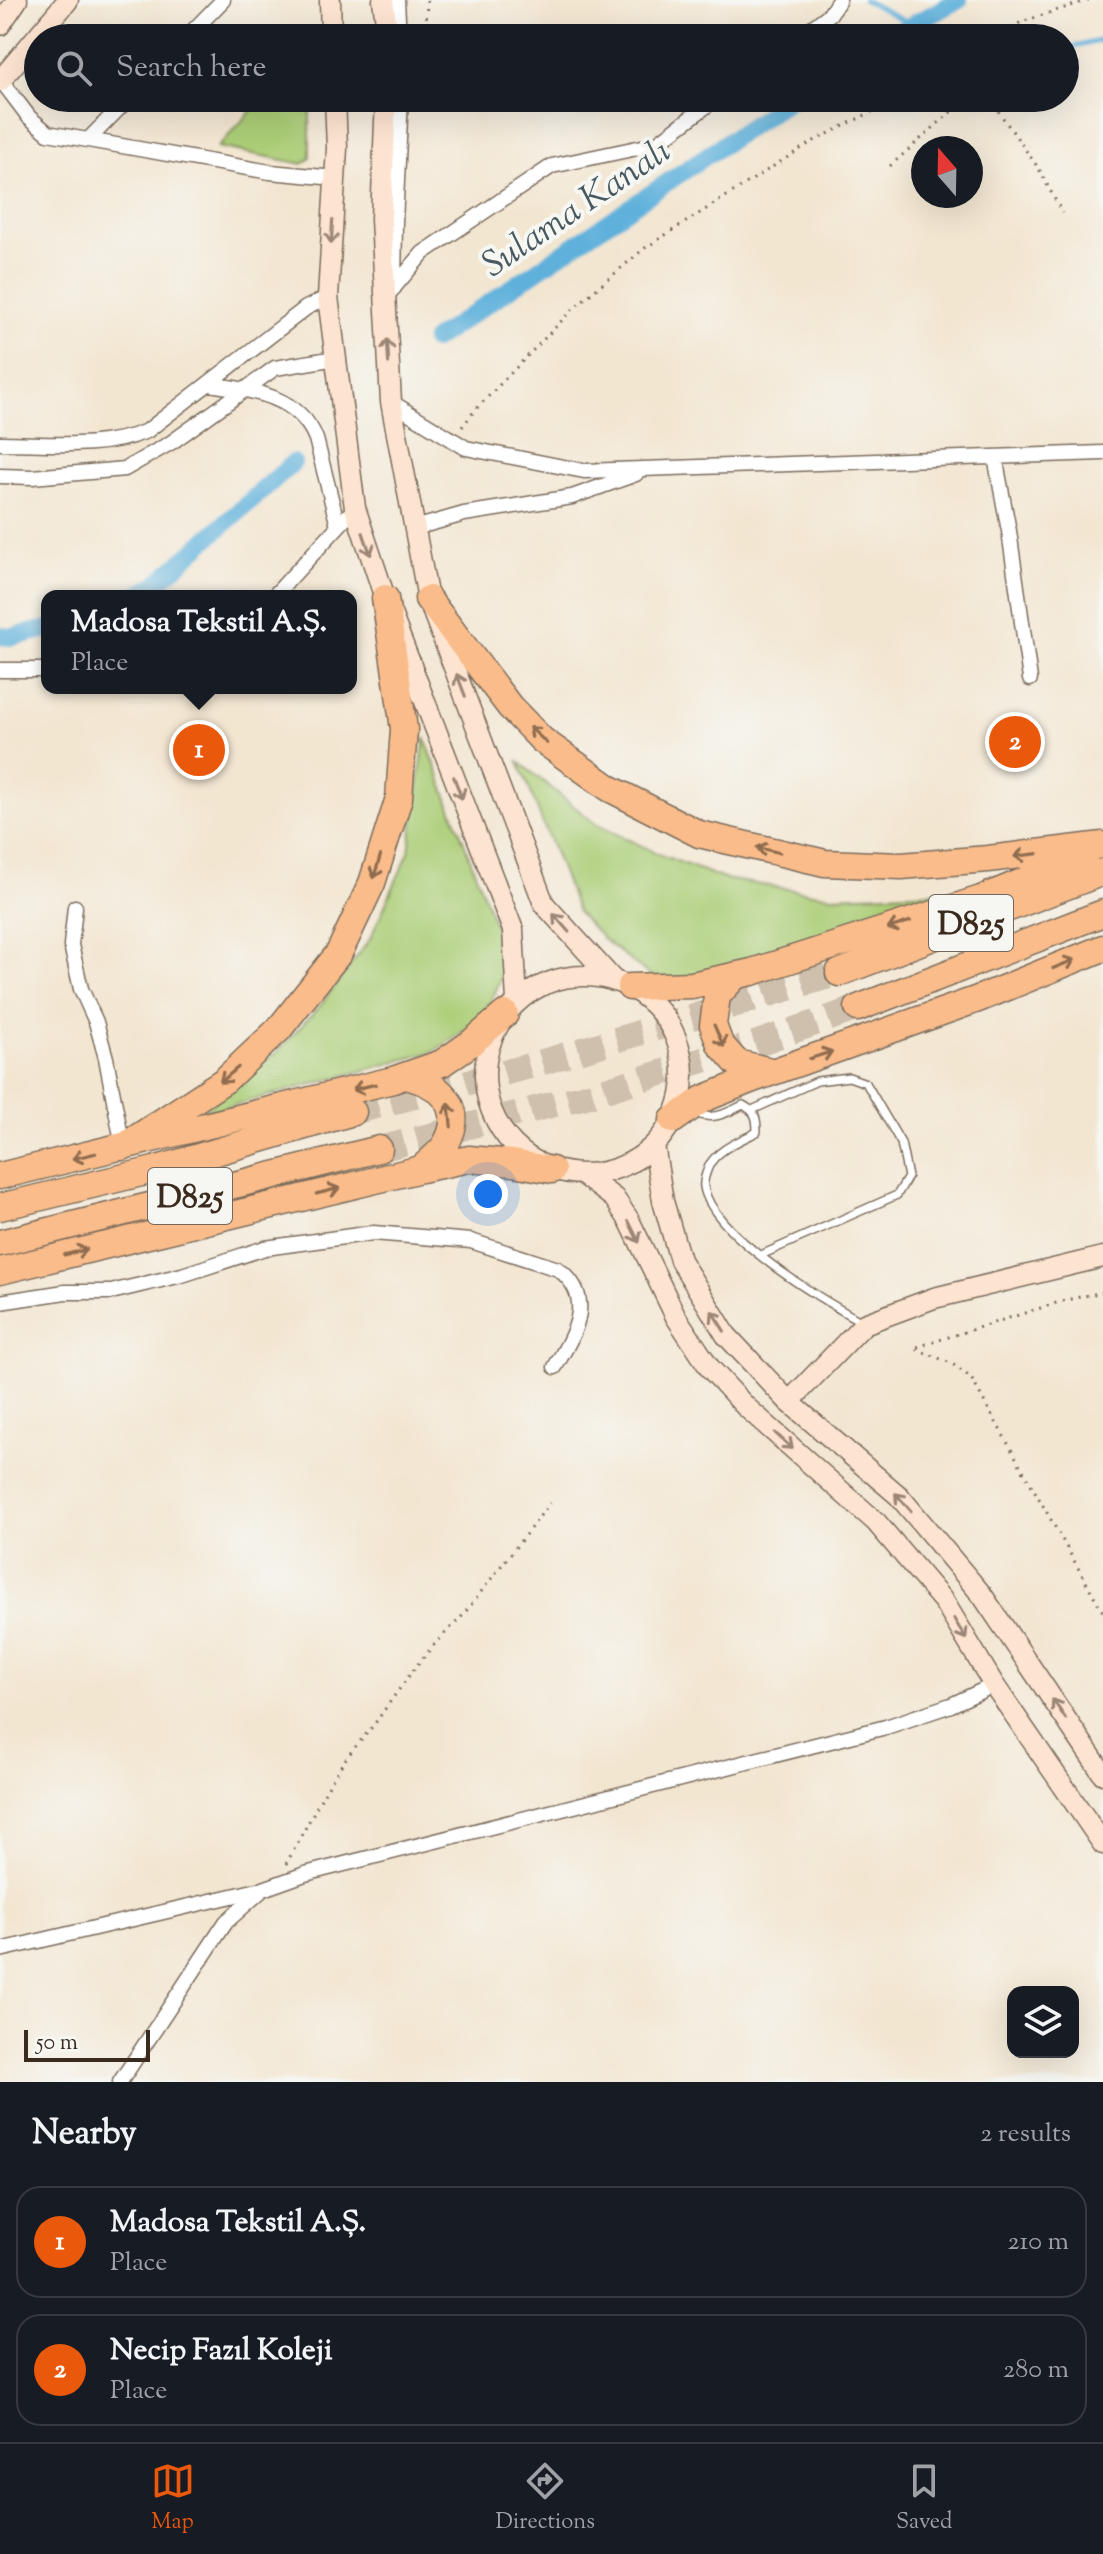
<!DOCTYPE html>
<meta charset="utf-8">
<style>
:root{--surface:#171b24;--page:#242831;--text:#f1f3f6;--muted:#9ea1a6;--line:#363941;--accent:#ea580c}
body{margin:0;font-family:"Sorts Mill Goudy",serif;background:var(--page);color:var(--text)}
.controls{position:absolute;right:24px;bottom:24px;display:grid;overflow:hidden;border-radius:16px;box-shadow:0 8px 32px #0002}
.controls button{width:72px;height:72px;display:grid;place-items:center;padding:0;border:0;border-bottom:2px solid var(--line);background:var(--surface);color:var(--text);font:40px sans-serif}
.compass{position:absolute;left:911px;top:136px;width:72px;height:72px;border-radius:50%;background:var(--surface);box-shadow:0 8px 32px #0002;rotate:340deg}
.scale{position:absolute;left:24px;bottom:20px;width:126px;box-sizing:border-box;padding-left:8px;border:4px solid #3b2a1e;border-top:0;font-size:22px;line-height:28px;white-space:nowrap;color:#3b2a1e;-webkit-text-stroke:6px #f6f6f2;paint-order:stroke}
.you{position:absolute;left:488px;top:1194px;width:28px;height:28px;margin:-20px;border:6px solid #fff;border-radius:50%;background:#1a73e8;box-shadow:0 0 0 12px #1a73e833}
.badge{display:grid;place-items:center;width:52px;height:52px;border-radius:50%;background:var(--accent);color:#fff;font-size:26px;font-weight:700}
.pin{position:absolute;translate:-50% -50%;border:4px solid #fff;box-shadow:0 2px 8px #0006}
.popup{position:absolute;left:41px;top:590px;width:316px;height:104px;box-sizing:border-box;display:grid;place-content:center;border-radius:16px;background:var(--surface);filter:drop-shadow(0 2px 6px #0005);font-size:26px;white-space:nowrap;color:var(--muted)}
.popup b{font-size:30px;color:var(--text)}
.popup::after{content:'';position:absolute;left:50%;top:100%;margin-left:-16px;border:16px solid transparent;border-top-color:var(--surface)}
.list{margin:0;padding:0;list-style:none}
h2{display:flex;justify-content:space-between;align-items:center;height:104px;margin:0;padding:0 32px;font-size:34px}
h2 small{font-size:26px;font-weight:400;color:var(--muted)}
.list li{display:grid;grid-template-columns:52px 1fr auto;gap:24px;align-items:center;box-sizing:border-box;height:112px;margin:0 16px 16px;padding:0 16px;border:2px solid var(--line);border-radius:24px}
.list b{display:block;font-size:30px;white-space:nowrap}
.list p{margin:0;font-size:26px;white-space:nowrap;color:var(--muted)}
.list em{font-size:26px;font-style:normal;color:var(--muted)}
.icon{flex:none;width:44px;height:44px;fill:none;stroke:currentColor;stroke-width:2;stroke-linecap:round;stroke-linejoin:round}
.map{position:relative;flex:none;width:1103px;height:2082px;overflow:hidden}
.search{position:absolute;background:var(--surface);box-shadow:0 8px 32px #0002;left:24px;right:24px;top:24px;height:88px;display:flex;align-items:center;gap:20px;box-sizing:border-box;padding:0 28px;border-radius:44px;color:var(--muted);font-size:30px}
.sheet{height:360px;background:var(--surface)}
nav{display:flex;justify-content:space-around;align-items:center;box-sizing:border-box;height:112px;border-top:2px solid var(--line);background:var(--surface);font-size:22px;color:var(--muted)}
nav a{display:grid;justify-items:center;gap:4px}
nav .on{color:var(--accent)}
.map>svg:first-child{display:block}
.green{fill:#abcd76;stroke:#737c4a;stroke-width:2}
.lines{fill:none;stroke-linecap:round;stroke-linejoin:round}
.stream{stroke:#5fb1db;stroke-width:5}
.canal{stroke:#5fb1db;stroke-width:18}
.highway-tunnel{stroke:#cec0ad;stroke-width:26;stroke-dasharray:26 13;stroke-linecap:butt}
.lane-casing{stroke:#7b6c5d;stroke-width:10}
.street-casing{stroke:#7b6c5d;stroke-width:17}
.secondary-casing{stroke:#7b6c5d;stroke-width:23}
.highway-casing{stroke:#7b6c5d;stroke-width:29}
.path{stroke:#7b6c5d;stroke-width:3;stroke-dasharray:2 6;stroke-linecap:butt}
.lane{stroke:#fff;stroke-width:7}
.street{stroke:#fff;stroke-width:14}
.secondary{stroke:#fde4d0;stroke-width:20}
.highway{stroke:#f9bc8a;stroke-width:26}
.oneway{stroke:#9c8777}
.oneway2{stroke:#906c4f}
.labels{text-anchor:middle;stroke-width:8;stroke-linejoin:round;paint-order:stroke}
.shield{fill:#f6f6f2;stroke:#73675e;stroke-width:2}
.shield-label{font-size:32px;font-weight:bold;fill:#3b2a1e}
.water-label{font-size:36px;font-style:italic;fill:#485960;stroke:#f6f6f2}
</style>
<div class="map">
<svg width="1103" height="2082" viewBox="0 0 1103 2082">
<rect width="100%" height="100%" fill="#f6f6f2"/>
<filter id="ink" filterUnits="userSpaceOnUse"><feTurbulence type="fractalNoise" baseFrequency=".0125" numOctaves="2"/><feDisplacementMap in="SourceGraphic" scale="16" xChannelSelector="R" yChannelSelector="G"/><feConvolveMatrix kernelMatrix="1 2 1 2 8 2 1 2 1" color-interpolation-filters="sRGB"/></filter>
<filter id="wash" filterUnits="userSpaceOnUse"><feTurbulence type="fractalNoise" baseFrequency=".006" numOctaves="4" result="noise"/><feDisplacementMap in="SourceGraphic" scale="32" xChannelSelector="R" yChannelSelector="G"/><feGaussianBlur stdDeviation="1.8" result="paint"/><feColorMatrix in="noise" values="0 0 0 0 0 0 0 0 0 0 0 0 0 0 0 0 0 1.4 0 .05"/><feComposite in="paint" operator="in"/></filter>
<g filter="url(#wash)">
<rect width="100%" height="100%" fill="#f3e6d1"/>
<path class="green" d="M263,98H310V158L303,164L218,147Z
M425,738L506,955C496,1009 477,1025 432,1052L197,1115L274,1055L320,1006L370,939L409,852Z
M519,762L597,825L661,855L724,879L832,896L964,891L679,980L652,977L604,940L578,913Z"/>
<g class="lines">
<path class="stream" d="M864,0L940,38
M1065,49L1103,40"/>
<path class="canal" d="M887,38L959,0
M434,340L792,98
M135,596L154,586L293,463
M0,636L13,637L47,629"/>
</g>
</g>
<g filter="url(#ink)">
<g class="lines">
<path class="highway-tunnel" d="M353,1112L526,1067L839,973
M379,1149L586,1096L752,1045L858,1008"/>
<defs>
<path id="lane" d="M752,1110L817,1081L849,1077L866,1083L901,1143L908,1177L897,1195L761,1255
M694,1112C711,1122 727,1113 743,1105C756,1112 757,1118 757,1132C741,1140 714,1151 708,1168C706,1173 703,1182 704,1187C712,1235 821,1299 862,1322"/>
<path id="street" d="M397,0L399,38
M186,38L223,0
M798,38L830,14L839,0
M1,80L29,117L48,133L270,172L335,178
M89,139L129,98
M394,288L395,222L401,98
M385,298L423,253L552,166L656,144L717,98
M209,384C250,390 299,395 316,439L338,526
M391,402L466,448L584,471L1103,453
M0,443C49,443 101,450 147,431L306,308L328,297
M995,457L1009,531L1030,679
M0,476L32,477L125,469L172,442L275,368L336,358
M415,528L464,514L572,497L636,474
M274,596L355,508
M0,670H47
M75,907L71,945L81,989L96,1022L106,1058L123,1147
M0,1302L65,1292H111L182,1275L265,1248L373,1233L471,1241L558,1269C597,1298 574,1334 555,1367
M0,1950L258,1890
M120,2082L226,1922L263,1889L305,1874L886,1727L951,1705L994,1685"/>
<path id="secondary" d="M330,0L331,38
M383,0L388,38
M0,25L17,0
M0,81L68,0
M335,98L337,148L328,297L355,508L385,598L513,930L517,1001
M386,98L381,219L391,402L428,599L544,904L614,981
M485 1075a99 99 0 1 1 198 0a99 99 0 1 1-198 0Z
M654,1145L663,1201L680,1260L726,1335L789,1402L899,1496L982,1595L1103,1774
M583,1175L614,1198L629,1220L676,1317L709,1367L745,1406L876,1522L944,1602L994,1685L1103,1844
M789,1402L864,1324L934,1298L1103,1257"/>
<path id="highway" d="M428,599L510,707L542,740L609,788L699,834L825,863L901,866L988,859L1103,845
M839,973L1103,872
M735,976L717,996L713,1025L720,1044L737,1063L771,1071
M630,987L692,985L752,972L981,899L1085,856
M858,1008L1103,913
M406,1076C439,1084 466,1105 447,1142C442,1152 429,1161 421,1169
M673,1120L703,1099L750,1080L978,999L1103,948
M123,1147L225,1080L279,1029L339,953L372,883L399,798L404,729L385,598
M0,1176L393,1080L442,1063L471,1043L505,1014
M0,1207L154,1170L353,1112
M0,1243L379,1149
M0,1271L421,1169L469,1159L513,1163L552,1170"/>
</defs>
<use href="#lane" class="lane-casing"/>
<use href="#street" class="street-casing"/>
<use href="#secondary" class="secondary-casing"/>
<use href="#highway" class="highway-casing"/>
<path class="path" d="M427,0L426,25L431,38
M999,38L1021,22L1089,0
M989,98L1039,169L1062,213
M890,166L950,113L958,98
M462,427L476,409L576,306L645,248L810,143L899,98
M1103,1292L1066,1300L914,1348L951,1363L971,1378L1103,1612
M286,1864C304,1832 320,1798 340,1767C351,1750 366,1736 378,1719C402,1685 428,1647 460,1619L550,1503"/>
<use href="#lane" class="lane"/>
<use href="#street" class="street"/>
<use href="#secondary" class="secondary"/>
<use href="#highway" class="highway"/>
</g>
<defs><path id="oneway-shaft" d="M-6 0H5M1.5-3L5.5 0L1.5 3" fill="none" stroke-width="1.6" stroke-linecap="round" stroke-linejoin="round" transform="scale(2)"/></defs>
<g class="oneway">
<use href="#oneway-shaft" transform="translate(332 232) rotate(93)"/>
<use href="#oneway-shaft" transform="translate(388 351) rotate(-93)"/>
<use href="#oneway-shaft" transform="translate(367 544) rotate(71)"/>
<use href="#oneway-shaft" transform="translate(461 685) rotate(-111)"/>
<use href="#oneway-shaft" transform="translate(458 788) rotate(69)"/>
<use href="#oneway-shaft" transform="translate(561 923) rotate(-131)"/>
<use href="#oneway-shaft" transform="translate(634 1232) rotate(64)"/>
<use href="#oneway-shaft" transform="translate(718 1321) rotate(-122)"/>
<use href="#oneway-shaft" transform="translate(784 1441) rotate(42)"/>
<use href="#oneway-shaft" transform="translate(903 1502) rotate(-132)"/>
<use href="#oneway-shaft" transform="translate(960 1629) rotate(59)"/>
<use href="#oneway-shaft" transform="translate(1059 1709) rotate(-124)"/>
</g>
<g class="oneway2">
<use href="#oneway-shaft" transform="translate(538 735) rotate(-137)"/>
<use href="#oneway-shaft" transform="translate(768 850) rotate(-167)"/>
<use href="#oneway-shaft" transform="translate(1026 855) rotate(173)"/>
<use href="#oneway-shaft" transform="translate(377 867) rotate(107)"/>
<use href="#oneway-shaft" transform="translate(899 925) rotate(162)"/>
<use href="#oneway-shaft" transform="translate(1064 964) rotate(-22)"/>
<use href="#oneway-shaft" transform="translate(719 1036) rotate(66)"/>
<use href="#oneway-shaft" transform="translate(821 1055) rotate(-18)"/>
<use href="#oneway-shaft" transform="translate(229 1075) rotate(140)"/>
<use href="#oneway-shaft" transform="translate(364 1087) rotate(166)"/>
<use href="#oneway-shaft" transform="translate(450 1115) rotate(-96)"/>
<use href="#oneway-shaft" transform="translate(84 1156) rotate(167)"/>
<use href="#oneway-shaft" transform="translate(328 1191) rotate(-14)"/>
<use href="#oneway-shaft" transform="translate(76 1252) rotate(-14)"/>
</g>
</g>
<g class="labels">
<g class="shield">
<rect x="929" y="895" width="84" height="56" rx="6"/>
<rect x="148" y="1168" width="84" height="56" rx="6"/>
</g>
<g class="shield-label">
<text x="971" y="934">D825</text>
<text x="190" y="1207">D825</text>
</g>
<g class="water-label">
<text transform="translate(575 206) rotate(-34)" y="13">Sulama Kanalı</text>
</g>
</g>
</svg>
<div class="controls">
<button><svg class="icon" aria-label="layers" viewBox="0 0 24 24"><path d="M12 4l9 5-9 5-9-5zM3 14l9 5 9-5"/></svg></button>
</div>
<svg class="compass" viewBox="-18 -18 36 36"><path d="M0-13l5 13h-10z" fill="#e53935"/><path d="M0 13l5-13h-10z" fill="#9ea1a6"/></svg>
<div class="scale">50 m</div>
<div class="you"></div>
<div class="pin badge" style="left:199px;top:750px">1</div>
<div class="popup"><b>Madosa Tekstil A.Ş.</b>Place</div>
<div class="pin badge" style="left:1015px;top:742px">2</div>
<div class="search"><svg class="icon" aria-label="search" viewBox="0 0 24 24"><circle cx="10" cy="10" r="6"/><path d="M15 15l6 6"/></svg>Search here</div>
</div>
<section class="sheet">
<h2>Nearby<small>2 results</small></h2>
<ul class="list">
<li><span class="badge">1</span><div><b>Madosa Tekstil A.Ş.</b><p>Place</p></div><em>210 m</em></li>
<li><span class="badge">2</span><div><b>Necip Fazıl Koleji</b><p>Place</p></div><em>280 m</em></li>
</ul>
</section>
<nav>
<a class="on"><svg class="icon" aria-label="map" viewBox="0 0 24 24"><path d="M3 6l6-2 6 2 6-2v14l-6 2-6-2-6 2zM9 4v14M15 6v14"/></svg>Map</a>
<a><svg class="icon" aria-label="directions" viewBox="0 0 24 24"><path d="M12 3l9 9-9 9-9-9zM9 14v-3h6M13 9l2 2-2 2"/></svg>Directions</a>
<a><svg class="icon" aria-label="saved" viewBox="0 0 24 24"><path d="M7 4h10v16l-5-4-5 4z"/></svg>Saved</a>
</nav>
